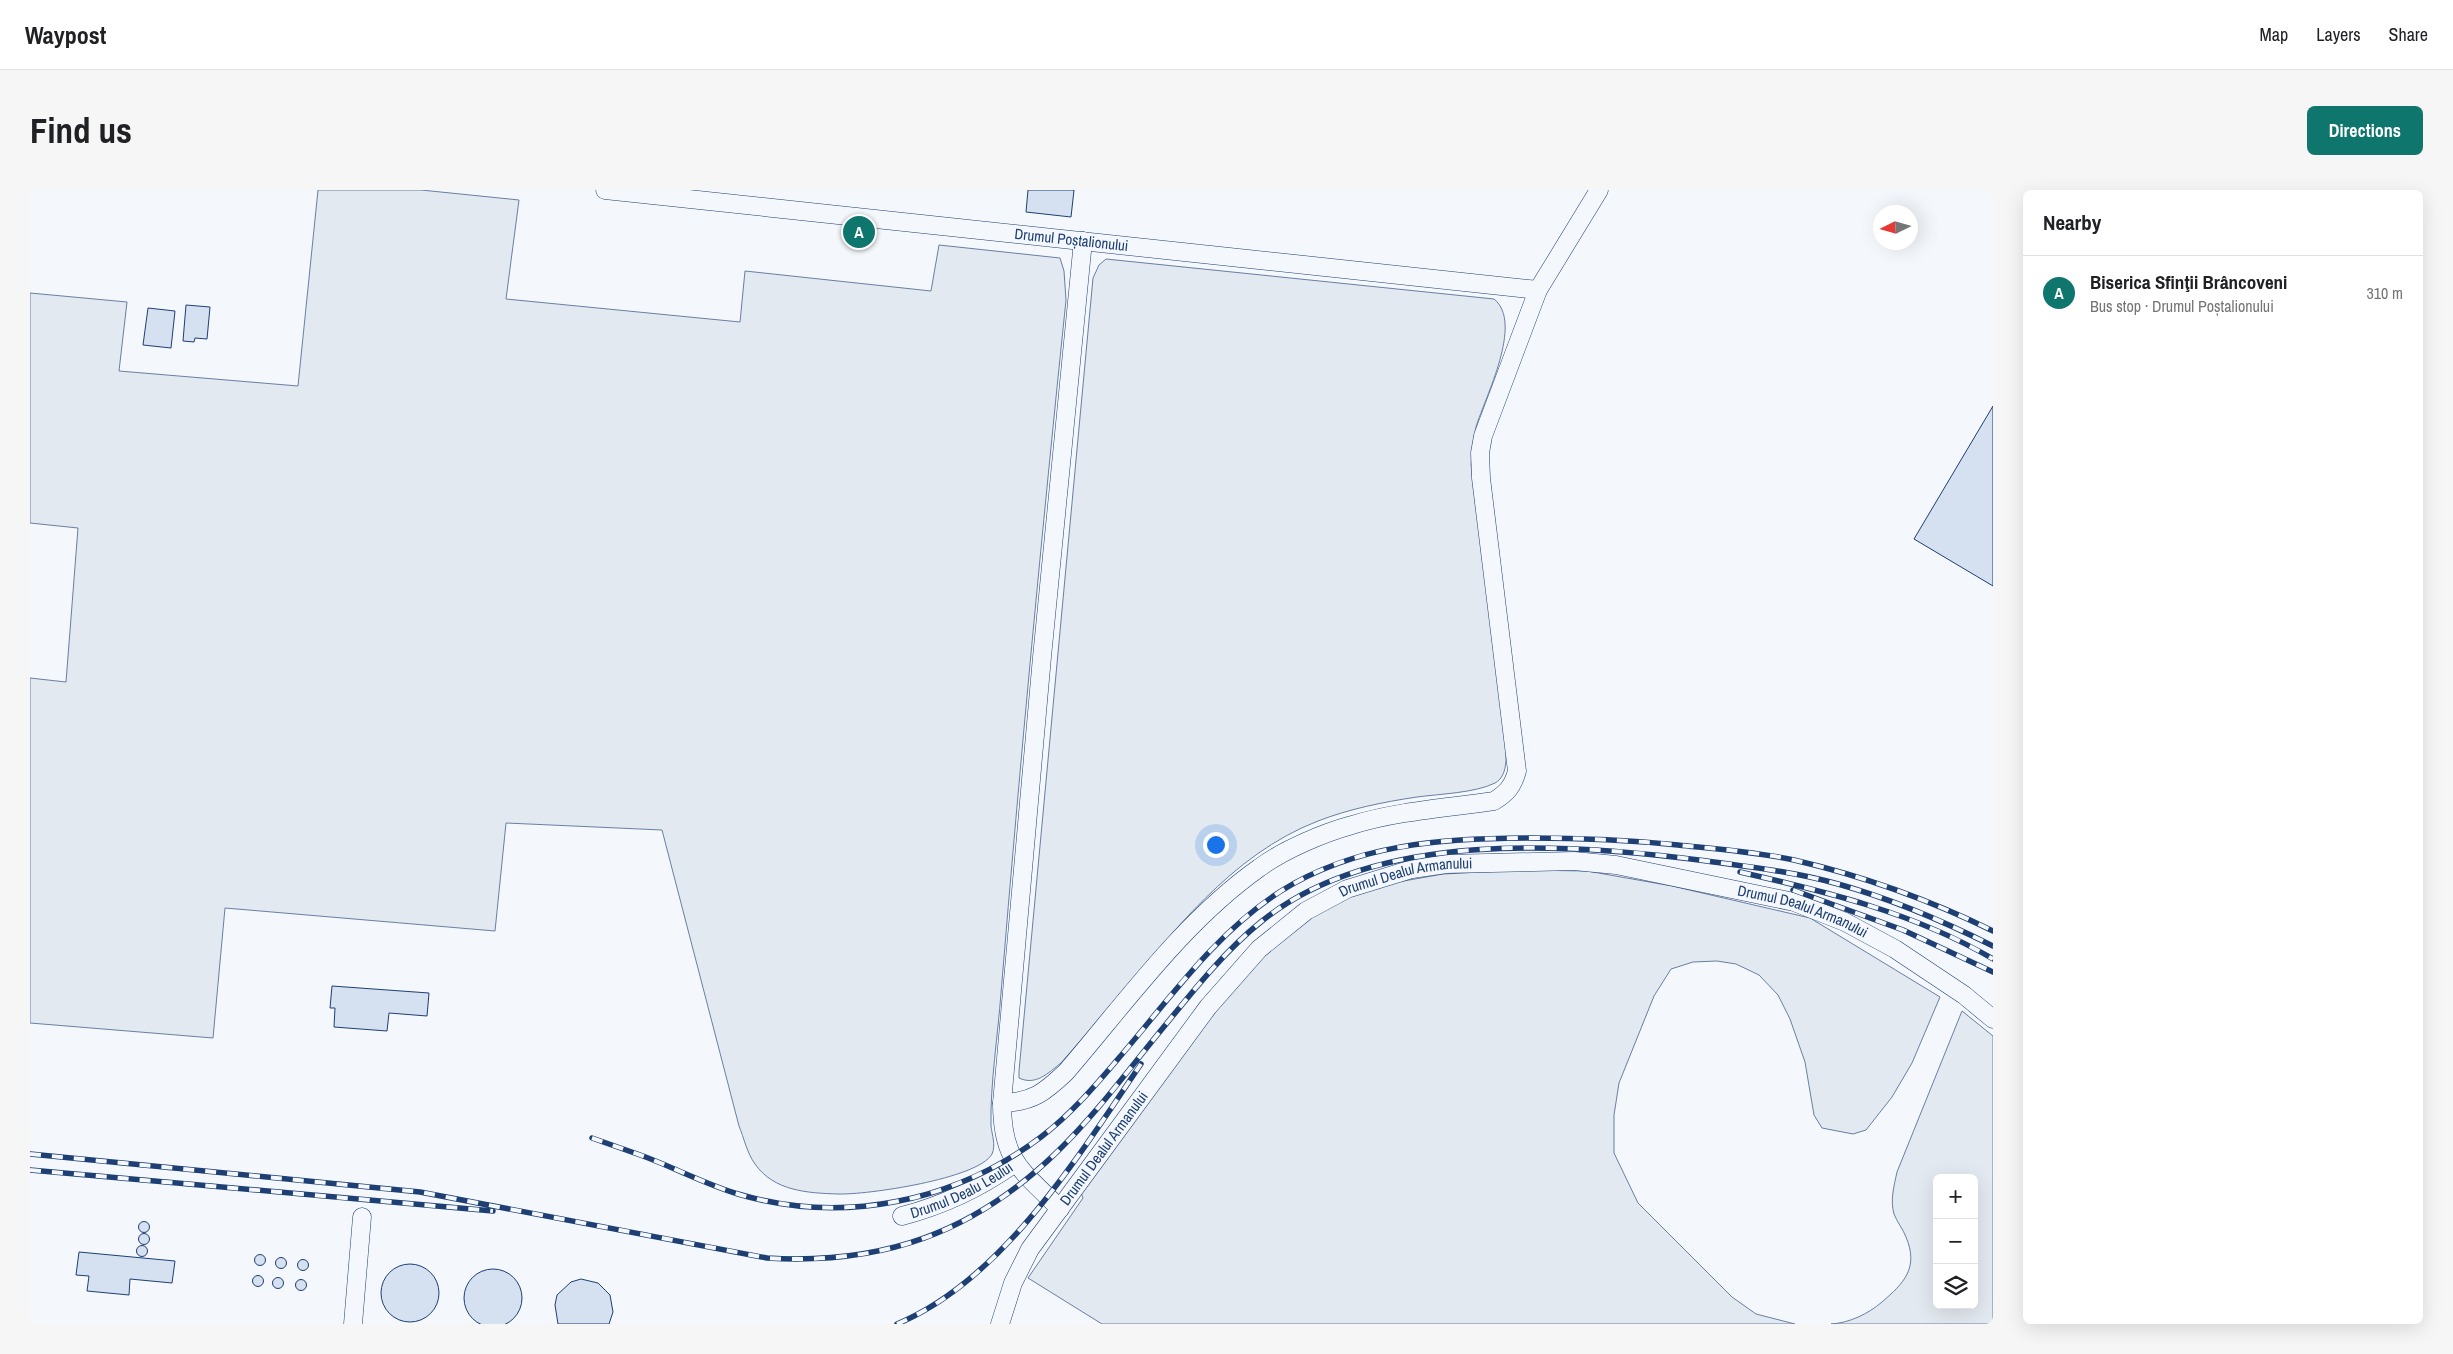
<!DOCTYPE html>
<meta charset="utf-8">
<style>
:root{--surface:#fff;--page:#f6f6f6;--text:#202124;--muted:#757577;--line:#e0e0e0;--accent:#0f766e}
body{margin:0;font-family:"Archivo Narrow",sans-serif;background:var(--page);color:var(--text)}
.controls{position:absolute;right:15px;bottom:15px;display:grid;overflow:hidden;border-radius:8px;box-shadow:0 5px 20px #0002}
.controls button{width:45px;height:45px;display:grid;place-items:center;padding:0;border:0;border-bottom:1px solid var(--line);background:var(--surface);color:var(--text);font:25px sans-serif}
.compass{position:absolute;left:1843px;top:15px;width:45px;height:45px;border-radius:50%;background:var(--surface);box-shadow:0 5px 20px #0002;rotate:265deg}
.you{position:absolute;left:1185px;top:654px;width:18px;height:18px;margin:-12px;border:4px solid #fff;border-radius:50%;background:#1a73e8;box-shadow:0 0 0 8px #1a73e833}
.badge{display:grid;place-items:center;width:32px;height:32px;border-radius:50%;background:var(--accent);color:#fff;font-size:16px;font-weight:700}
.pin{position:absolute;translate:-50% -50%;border:2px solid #fff;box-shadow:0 1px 5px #0006}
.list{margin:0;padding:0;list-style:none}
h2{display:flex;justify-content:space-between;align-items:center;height:65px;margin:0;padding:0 20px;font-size:21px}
h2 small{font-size:16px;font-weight:400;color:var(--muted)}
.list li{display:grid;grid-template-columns:32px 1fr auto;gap:15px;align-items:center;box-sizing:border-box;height:75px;padding:0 20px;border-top:1px solid var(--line)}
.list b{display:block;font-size:19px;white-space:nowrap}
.list p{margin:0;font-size:16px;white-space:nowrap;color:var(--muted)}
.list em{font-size:16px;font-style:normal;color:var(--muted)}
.icon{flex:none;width:28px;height:28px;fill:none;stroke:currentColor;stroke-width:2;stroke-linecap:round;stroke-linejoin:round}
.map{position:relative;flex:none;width:1963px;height:1134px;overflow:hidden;border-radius:8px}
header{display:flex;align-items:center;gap:30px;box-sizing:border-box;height:70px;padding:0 25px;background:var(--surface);border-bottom:1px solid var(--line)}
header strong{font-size:24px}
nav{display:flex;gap:28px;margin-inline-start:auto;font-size:18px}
.intro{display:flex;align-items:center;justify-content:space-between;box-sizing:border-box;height:120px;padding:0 30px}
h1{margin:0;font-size:35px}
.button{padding:12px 22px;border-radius:8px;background:var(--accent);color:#fff;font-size:18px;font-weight:700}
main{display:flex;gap:30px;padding:0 30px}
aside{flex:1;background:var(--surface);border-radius:8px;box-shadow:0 5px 20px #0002}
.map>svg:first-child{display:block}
.green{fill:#e3e9f0;stroke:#687fa3;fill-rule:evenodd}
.building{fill:#d5e0f0;stroke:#1d3f73}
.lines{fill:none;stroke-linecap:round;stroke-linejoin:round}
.minor-casing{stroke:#1d3f73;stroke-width:19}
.minor{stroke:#f4f7fb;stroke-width:18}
.rail-casing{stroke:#1d3f73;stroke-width:5.5}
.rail{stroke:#f4f7fb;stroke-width:4;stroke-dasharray:11;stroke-linecap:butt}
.labels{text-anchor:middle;stroke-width:4;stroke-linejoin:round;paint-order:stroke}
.street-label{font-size:15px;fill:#1d3f73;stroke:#f4f7fb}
</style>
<header>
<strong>Waypost</strong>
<nav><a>Map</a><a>Layers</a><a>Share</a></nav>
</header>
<div class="intro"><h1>Find us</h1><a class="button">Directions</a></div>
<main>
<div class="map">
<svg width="1963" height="1134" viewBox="0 0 1963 1134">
<rect width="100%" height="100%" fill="#f4f7fb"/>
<path class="green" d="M288,0H391L489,10L476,109L710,132L715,81L901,101L909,55L1030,68L1034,81L1036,110C1012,341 990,572 971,803C968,844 960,895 961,936C962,945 966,955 962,964C948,989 836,1005 808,1004C777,1003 744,1001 725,974C717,963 714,948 709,936L632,640L476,633L465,741L195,718L183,848L0,833V488L36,492L48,338L0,333V103L97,112L89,181L268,196Z
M1076,69L1464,109C1494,133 1455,207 1446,237C1443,249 1442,262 1441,275L1476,555C1476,567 1478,586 1465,593C1445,603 1409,604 1387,607C1353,612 1319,619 1288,631C1200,665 1142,744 1083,813C1066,833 1048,853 1031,873C1018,883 1006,896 989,888V881L1063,88L1069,75Z
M1490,680L1557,681L1642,696L1780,728L1910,807L1882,873L1862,907L1836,940L1823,944L1792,938L1784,925L1775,872L1760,829L1748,805L1729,785L1706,774L1687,771L1663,772L1641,779L1624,806L1589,893L1584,925V963L1608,1013L1702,1107L1726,1124L1765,1134H1072L998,1088L1053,1008L1050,1000L1199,798L1273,729L1326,704L1368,692L1413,684Z
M1932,821L1963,846V1134H1801C1819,1133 1838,1124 1852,1112C1874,1093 1889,1078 1876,1047C1873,1039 1867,1032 1864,1024C1860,1010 1864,996 1867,982ZM1907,988H1944V1115H1907Z"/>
<path class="building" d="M998,0H1044L1041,27L996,22Z
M156,115L180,117L177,149L165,148L164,152L153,151Z
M118,118L145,121L141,158L113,155Z
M1963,216V396L1884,349Z
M302,796L399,803L397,826L359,823L357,841L304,837L305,818H300Z
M108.5 1037a5.5 5.5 0 1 1 11 0a5.5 5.5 0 1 1-11 0Z
M108.5 1049a5.5 5.5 0 1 1 11 0a5.5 5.5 0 1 1-11 0Z
M106.5 1061a5.5 5.5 0 1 1 11 0a5.5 5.5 0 1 1-11 0Z
M49,1062L145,1071L142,1093L100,1089L99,1105L57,1101L59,1086L46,1085Z
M224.5 1070a5.5 5.5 0 1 1 11 0a5.5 5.5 0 1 1-11 0Z
M245.5 1073a5.5 5.5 0 1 1 11 0a5.5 5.5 0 1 1-11 0Z
M267.5 1075a5.5 5.5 0 1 1 11 0a5.5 5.5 0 1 1-11 0Z
M351 1103a29 29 0 1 1 58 0a29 29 0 1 1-58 0Z
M434 1108a29 29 0 1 1 58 0a29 29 0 1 1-58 0Z
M222.5 1091a5.5 5.5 0 1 1 11 0a5.5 5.5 0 1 1-11 0Z
M242.5 1093a5.5 5.5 0 1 1 11 0a5.5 5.5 0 1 1-11 0Z
M551,1089L568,1093L580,1105L583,1122L579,1134H528L525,1115L527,1105L541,1092Z
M265.5 1095a5.5 5.5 0 1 1 11 0a5.5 5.5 0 1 1-11 0Z"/>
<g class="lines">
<defs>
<g id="minor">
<path id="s1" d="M575,0L1508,100"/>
<path d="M972,913C1003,912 1015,902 1036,882C1097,811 1153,732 1229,678C1253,660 1293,643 1322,635C1368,621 1416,618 1464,611C1477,603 1483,596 1487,581L1451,288L1450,263L1453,246L1508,100L1569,0"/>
<path d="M1030,1019C992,980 972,972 972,913L1012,467L1053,51"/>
<path id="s2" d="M872,1026C914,1015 950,998 985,973"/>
<path d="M323,1134L332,1027"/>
<path id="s3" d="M970,1134L983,1093L1000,1059L1178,817L1229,759L1276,721L1317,699L1382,679L1416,674L1544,671L1586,675L1764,712L1815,732L1865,759L1934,805L1963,829"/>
</g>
</defs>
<use href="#minor" class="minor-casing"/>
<use href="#minor" class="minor"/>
<defs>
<path id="rail" d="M1710,682C1797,702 1885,723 1963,769
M1763,700L1873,740L1963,782
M562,948C579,954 596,960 613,966C645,978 675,994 708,1004C813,1035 924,1012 1011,947C1040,925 1065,896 1088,869C1138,811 1185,743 1251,701C1326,654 1413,648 1500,648C1550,648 1599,650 1648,655C1687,659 1727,662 1764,670C1833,686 1900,710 1963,741
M0,964L390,1002L737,1068C853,1075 944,1043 1028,961C1065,925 1096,883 1128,844C1160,805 1192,763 1232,731C1346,639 1540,653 1677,671C1721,677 1765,682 1808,694C1862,709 1913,731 1963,756
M0,980L463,1021
M867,1134C973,1090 1049,965 1111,874"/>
</defs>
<use href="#rail" class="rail-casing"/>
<use href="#rail" class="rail"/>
</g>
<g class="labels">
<g class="street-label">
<text dy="5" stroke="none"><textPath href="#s1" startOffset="469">Drumul Poștalionului</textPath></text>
<text dy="5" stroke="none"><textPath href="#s3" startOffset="626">Drumul Dealul Armanului</textPath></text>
<text dy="5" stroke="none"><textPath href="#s3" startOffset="1031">Drumul Dealul Armanului</textPath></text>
<text dy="5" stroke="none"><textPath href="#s3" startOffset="206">Drumul Dealul Armanului</textPath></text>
<text dy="5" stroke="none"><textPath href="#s2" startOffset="65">Drumul Dealu Leului</textPath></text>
</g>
</g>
</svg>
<div class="controls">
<button>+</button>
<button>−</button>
<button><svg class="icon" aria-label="layers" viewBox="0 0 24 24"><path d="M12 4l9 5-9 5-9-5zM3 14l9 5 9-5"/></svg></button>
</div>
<svg class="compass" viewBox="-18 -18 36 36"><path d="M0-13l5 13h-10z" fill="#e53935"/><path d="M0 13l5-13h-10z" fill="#757577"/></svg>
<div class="you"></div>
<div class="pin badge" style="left:829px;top:42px">A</div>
</div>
<aside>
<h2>Nearby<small></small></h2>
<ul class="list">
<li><span class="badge">A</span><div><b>Biserica Sfinţii Brâncoveni</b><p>Bus stop · Drumul Poștalionului</p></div><em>310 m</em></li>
</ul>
</aside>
</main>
